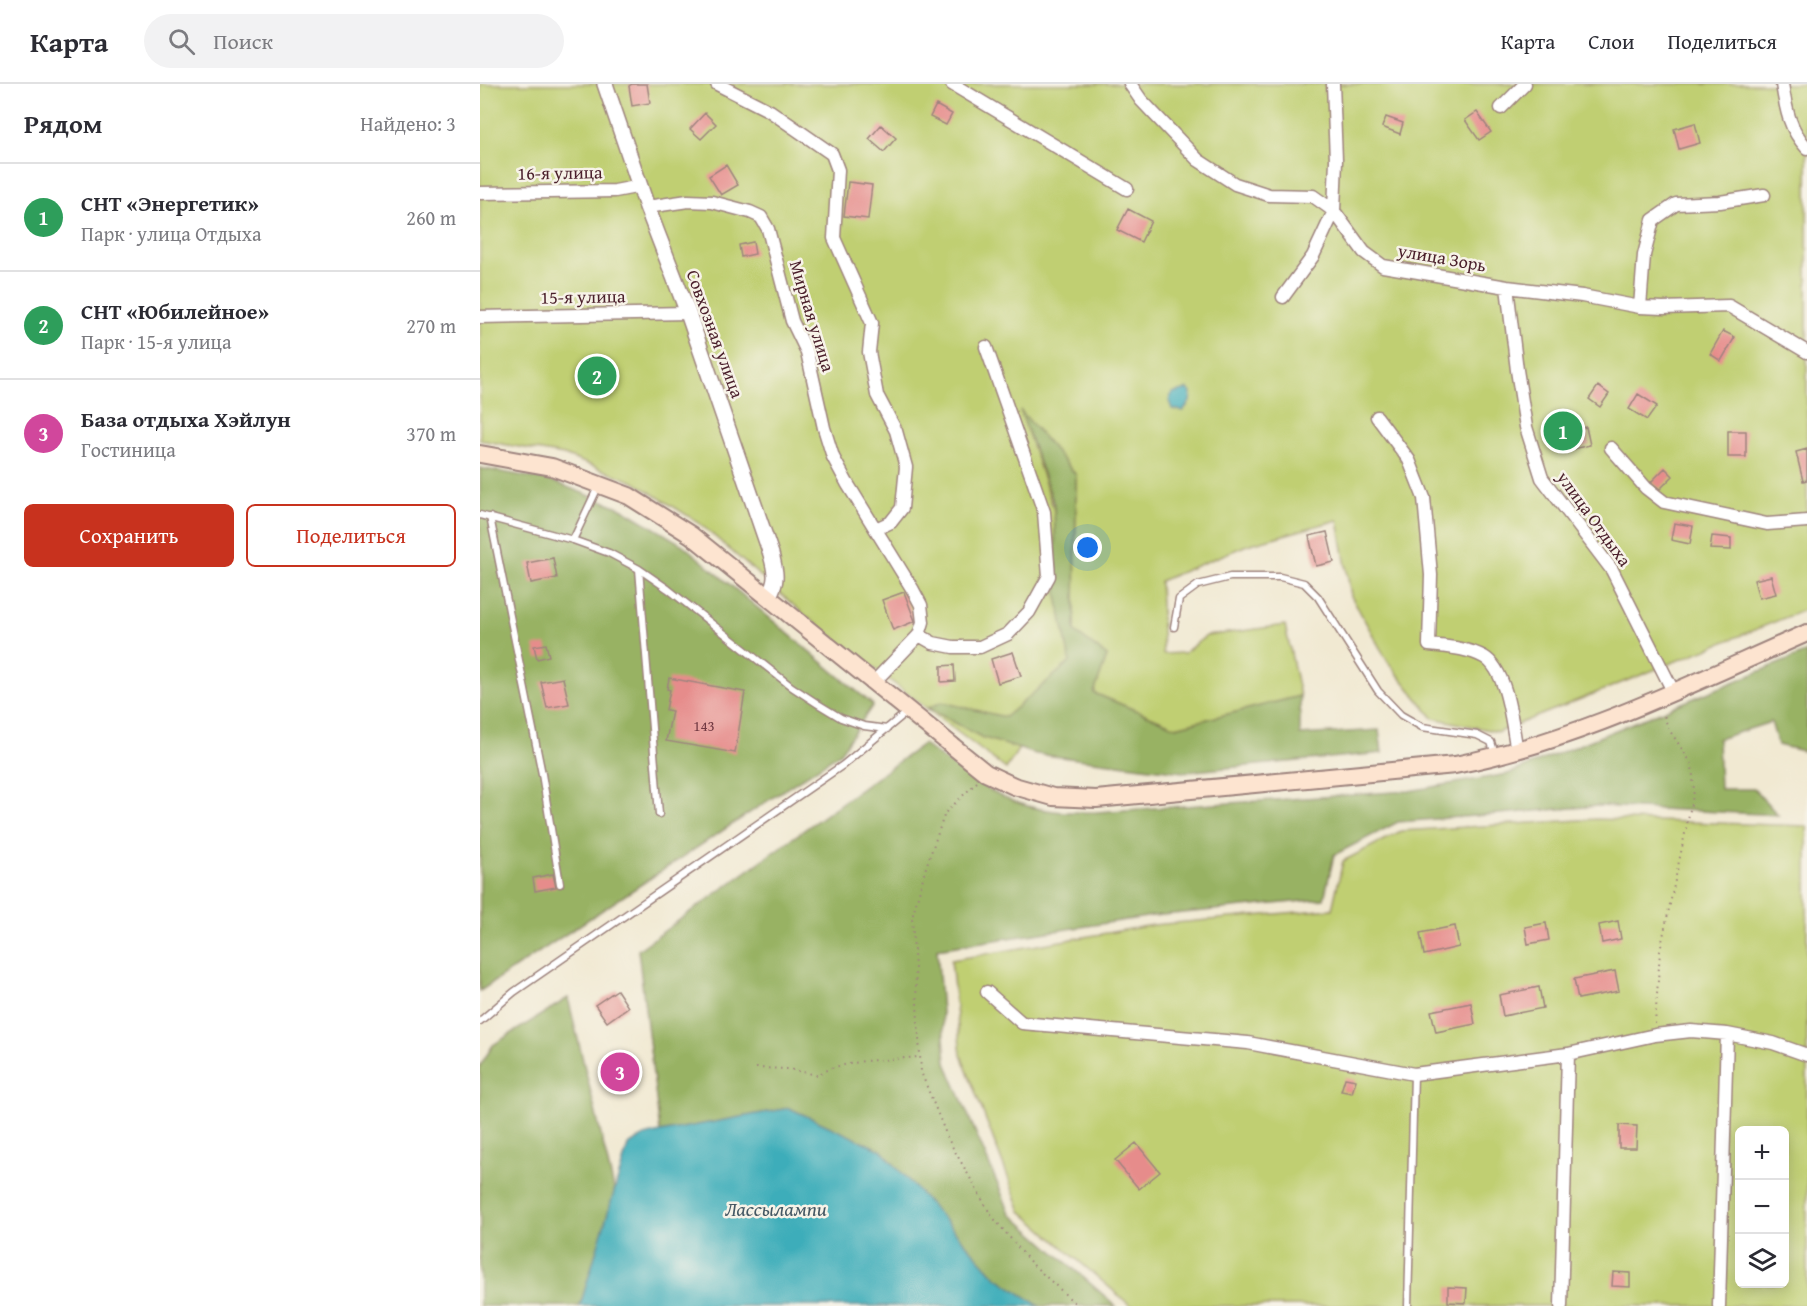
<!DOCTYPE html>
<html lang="ru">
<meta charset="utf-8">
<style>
:root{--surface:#fff;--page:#f2f2f3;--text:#2b2b33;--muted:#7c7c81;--line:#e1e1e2;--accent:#c8321e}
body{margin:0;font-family:"Gentium Book Plus",serif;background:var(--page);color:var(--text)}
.controls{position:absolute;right:18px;bottom:18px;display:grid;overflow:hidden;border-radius:9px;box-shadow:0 3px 15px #0003}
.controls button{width:54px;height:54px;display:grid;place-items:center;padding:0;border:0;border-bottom:2px solid var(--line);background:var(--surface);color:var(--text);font:30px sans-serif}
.you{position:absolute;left:608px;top:464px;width:21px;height:21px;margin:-15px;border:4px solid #fff;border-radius:50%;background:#1a73e8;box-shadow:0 0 0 9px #1a73e833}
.badge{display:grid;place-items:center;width:39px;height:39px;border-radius:50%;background:var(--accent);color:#fff;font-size:20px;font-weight:700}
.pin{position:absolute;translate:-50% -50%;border:3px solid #fff;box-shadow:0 2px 6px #0006}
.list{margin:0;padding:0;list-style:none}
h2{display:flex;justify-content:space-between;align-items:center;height:78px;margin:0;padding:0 24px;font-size:26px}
h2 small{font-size:20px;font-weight:400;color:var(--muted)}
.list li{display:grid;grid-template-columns:39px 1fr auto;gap:18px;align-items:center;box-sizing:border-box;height:108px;padding:0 24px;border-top:2px solid var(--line)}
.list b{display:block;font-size:22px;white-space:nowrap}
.list p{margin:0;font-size:20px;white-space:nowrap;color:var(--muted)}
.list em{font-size:20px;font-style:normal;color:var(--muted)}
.actions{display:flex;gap:12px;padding:18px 24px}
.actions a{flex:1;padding:14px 0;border:2px solid var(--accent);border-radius:9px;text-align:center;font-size:21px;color:var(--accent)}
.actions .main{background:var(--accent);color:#fff}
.icon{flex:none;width:33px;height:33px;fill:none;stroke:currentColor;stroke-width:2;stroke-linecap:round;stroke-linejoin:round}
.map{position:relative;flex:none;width:1327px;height:1222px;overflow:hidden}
header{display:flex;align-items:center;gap:36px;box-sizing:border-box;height:84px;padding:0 30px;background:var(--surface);border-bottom:2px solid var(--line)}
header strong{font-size:28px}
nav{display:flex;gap:33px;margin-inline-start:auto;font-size:21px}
.search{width:420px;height:54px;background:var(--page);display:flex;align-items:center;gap:15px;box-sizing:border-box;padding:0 21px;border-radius:33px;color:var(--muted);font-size:22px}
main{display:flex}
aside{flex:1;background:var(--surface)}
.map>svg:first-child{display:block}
.green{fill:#c0cf72;stroke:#85774e;stroke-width:1.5;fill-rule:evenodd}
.forest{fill:#98b264;stroke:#716848;stroke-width:1.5}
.water{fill:#3dadba;stroke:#446672;stroke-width:1.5}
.building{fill:#e68c8b}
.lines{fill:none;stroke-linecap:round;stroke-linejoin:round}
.service-casing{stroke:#9e847e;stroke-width:9}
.minor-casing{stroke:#9e847e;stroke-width:15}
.tertiary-casing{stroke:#9e847e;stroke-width:18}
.secondary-casing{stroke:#9e847e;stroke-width:20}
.path{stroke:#9e847e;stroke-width:2;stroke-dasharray:1.5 4.5;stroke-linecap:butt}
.service{stroke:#fff;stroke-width:6}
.minor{stroke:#fff;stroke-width:12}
.tertiary{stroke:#fff;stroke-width:15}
.secondary{stroke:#fde4d0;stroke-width:16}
.labels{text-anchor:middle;stroke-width:5;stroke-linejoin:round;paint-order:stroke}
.number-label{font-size:15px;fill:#713a43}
.street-label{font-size:18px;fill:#4a1f2b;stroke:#f7f3e8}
.water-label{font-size:20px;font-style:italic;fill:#455864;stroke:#f7f3e8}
</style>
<header>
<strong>Карта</strong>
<div class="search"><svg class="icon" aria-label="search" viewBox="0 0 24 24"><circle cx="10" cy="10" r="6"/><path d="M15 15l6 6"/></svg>Поиск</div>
<nav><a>Карта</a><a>Слои</a><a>Поделиться</a></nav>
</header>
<main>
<aside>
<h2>Рядом<small>Найдено: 3</small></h2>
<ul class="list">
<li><span class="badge" style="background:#2e9e5b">1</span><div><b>СНТ «Энергетик»</b><p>Парк · улица Отдыха</p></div><em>260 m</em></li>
<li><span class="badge" style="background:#2e9e5b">2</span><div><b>СНТ «Юбилейное»</b><p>Парк · 15-я улица</p></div><em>270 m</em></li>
<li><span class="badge" style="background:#d1479c">3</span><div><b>База отдыха Хэйлун</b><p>Гостиница</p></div><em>370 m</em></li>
</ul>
<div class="actions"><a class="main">Сохранить</a><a>Поделиться</a></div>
</aside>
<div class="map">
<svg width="1327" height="1222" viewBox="0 0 1327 1222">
<rect width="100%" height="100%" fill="#f7f3e8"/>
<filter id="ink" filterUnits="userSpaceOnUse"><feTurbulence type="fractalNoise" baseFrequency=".0167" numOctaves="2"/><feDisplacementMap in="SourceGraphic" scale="12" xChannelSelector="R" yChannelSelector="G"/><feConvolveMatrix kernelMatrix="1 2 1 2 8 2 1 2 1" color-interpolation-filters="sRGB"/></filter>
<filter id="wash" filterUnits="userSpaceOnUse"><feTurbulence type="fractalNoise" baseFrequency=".008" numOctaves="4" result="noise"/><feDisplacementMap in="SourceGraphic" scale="24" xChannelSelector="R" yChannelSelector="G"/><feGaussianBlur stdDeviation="1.35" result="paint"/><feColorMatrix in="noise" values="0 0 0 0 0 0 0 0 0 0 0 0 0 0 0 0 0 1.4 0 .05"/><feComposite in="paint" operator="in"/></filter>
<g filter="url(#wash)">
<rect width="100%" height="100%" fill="#f1e9d2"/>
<path class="green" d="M0,0H1327V525L1018,648L953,634L908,578L871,512L858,436L767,461L680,497L683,570L704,569L726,552L805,541L820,612L696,643L613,609L627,572L595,548L596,391L541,328L574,426L579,501L594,577L526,685L327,533L218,438L154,398L84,371L0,356Z
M1117,735L1327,742V1222H651L541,1127L481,971L471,876L673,841L852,825L863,777L921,747ZM1260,1046H1304V1200H1260Z"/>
<path class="forest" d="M540,326L596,391L595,548L627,572L614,609L696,643L820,612V651L899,646L902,669L703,688L556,670L501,653L448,624L462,618L525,633L590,578L577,512L574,420Z
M0,384L72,397L141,424L203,461L393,621L360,669L0,907Z
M1327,568V668L1298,661L1291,638L1238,655L1240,705H1274L1298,731L1118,722L918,738L854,771L844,815L673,832L457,865L466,979L530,1129L636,1222H559L516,1193L401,1066L309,1024L180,1048L158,866L443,660C483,689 523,723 574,727C588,729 602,728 616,728L929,707L1028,690Z
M88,914L135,1109L100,1222H0V982L13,961Z"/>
<path class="water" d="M708,305L711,309L710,318L703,327L692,325L689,317L692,309Z
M309,1024L401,1066L516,1193L559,1222H100L148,1061L164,1052L180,1048Z"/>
<g id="blocks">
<path class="building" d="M152,0H167L170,19L152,22L149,2Z
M456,21L472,30L466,41L450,33Z
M997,28L1011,48L999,56L985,36Z
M225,29L236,40L221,55L210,45Z
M906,33L923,39L920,50L902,43Z
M1215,39L1220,59L1199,65L1194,45Z
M401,41L416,54L404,68L389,55Z
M246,81L258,101L241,111L229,92Z
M368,98L392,101L388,135L364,132Z
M648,125L671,137L661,158L637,146Z
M273,158L275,170L261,173L259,161Z
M1243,247L1255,253L1241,277L1230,270Z
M1118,302L1129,310L1120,323L1109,315Z
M1158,310L1177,322L1167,336L1149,325Z
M1106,343L1110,361L1089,366L1085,348Z
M1248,347H1266V373H1248Z
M1327,365V396L1323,397L1316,368Z
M1185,384L1193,392L1180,405L1171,398Z
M1194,439L1213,442L1210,460L1191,456Z
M847,448L854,478L836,482L829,452Z
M1232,452L1251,454V466L1230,465Z
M73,474L77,494L51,499L47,479Z
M1291,492L1296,510L1279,514L1274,496Z
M424,508L435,537L413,546L402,516Z
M66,560L69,572L57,575L54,562Z
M533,568L541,592L518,599L511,575Z
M474,581L475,597L461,598V582Z
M83,594L89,620L67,624L61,598Z
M189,594L265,608L255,669L186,657L192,627L186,626L190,606L187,605Z
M73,790L76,803L55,807L53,794Z
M1138,837L1141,855L1122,859L1119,841Z
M1066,839L1069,856L1048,860L1045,843Z
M975,842L979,863L944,871L940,849Z
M1135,887L1139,907L1098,915L1094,895Z
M1059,903L1063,924L1023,932L1019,911Z
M137,906L148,923L127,938L115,921Z
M991,919L995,940L956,948L951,927Z
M865,994L876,996L872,1009L861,1007Z
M1139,1041L1157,1042L1156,1064H1139Z
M656,1059L680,1088L659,1105L635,1076Z
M1133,1188L1150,1189V1203L1132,1202Z
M968,1203L987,1204L986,1219L968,1218Z"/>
</g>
</g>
<g filter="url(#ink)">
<use href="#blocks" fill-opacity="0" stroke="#9e847e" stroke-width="1.5"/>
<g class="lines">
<defs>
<path id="service" d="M0,431L93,456L129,469L159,485L188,505L312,603L338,620L361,634L384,642L407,645
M10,433L62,690L80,800
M93,456L118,403
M159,485L179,730
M694,543L699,515L718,501L750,493H800L824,499L838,513L898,607L921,631L942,643L997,651L1011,658L1015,670
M0,937L34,908L363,681L428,627
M928,1222L934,990"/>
<path id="minor" d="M237,0L290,27L352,70L358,86L354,154L392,239L389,268L397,311L416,347L426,383L422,424L411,438L396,445
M472,0L647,105
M650,0L661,16L718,76L755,100L789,111L833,112L854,127L884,168L903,182L1027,203L1102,212L1160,223L1183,224L1249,222L1327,268
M1302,0C1306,25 1309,45 1327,64
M1021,24L1045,0
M0,109L135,107L161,102
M167,123L208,117L232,118L270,128L281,133L288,145L312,237L327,268L344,344L353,373L367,399L433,506L441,521L443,538L439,551L394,598
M1027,203L1037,286L1046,343L1062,394L1132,486L1193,607
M803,213L833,172L854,127L856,76L853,0
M1160,223L1164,171L1173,136L1196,120L1240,118L1284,111
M0,233L208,229
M897,333L929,376L944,414L951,491L949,561C967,563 988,564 1004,573C1028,587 1032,642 1037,667
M1131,364L1166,404L1184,418L1287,440L1327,437
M439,551L453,559L473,563H500L528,550L549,528L569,492L564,428L506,263
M507,908L542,939L768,959L934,990L1088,970L1175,951L1211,947L1247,950L1293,959L1327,971
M1081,1222L1088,970
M1239,1222L1247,950"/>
<path id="tertiary" d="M125,0L167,123L208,229L291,470C296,489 298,497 288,513"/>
<path id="secondary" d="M0,370L72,383L149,412L211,451L506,689L534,702L573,713L616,715L975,681C1098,657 1212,599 1327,549"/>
</defs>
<use href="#service" class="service-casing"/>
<use href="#minor" class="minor-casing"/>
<use href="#tertiary" class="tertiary-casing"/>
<use href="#secondary" class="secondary-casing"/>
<path class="path" d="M497,698L465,729L446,783L432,834L441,988L468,1055L511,1131L551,1179L598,1222
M1175,940L1180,867L1214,707L1212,680L1188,644L1183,628
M276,984L309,985L337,991L354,983L384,977L440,973"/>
<use href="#service" class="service"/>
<use href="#minor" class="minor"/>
<use href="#tertiary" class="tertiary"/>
<use href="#secondary" class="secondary"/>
</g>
</g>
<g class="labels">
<g class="number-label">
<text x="224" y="647">143</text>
</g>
<g class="street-label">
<text transform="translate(80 89) rotate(-1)" y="6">16-я улица</text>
<text transform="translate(962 174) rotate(10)" y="6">улица Зорь</text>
<text transform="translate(103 213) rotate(-1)" y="6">15-я улица</text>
<text transform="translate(332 232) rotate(73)" y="6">Мирная улица</text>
<text transform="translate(235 250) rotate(70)" y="6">Совхозная улица</text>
<text transform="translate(1114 435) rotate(54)" y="6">улица Отдыха</text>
</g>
<g class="water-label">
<text x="296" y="1132">Лассылампи</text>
</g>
</g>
</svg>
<div class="controls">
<button>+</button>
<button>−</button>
<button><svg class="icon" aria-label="layers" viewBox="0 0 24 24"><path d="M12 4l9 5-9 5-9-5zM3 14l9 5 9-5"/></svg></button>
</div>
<div class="you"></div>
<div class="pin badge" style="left:1083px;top:347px;background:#2e9e5b">1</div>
<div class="pin badge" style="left:117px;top:292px;background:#2e9e5b">2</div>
<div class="pin badge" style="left:140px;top:988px;background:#d1479c">3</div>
</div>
</main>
